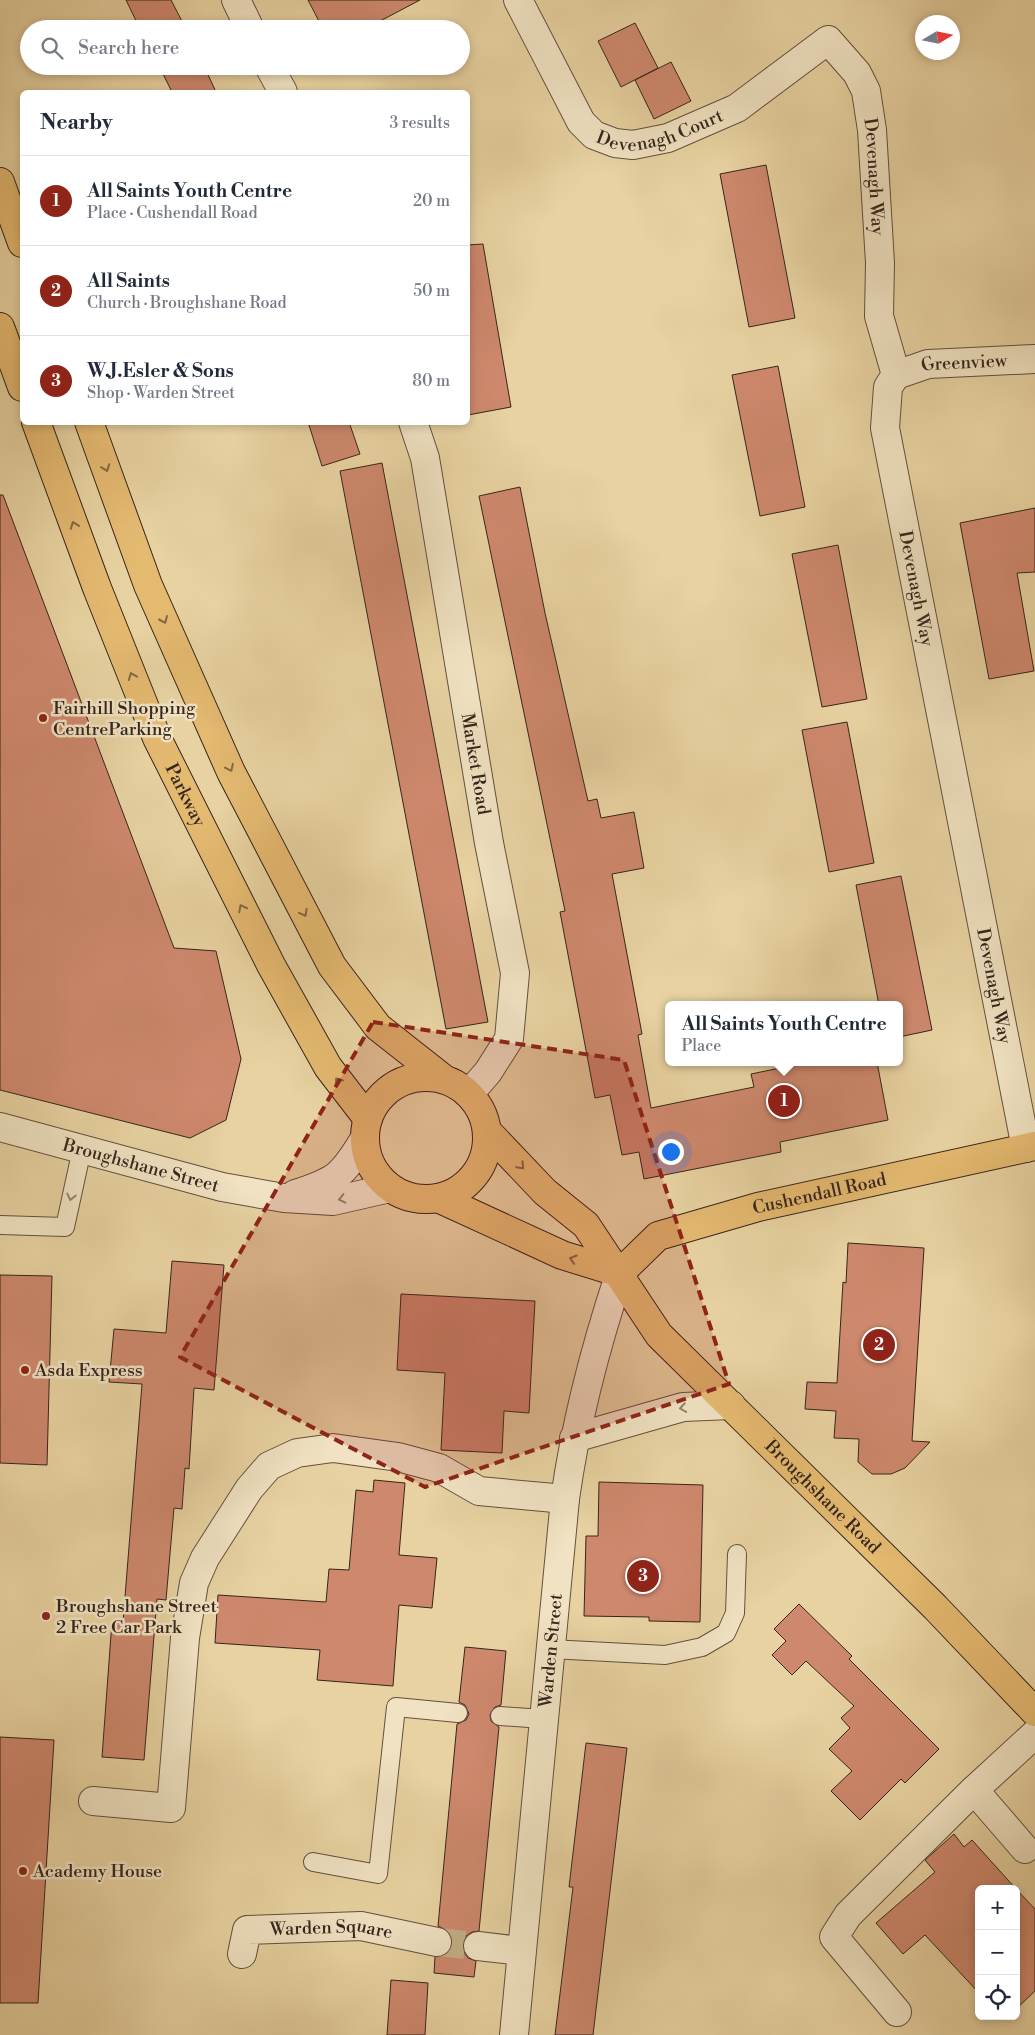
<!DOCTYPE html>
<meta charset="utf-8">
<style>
:root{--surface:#fff;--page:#f2f2f3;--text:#1f2937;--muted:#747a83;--line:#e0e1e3;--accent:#8f2418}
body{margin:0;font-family:"Libre Bodoni",serif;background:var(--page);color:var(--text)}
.controls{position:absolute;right:15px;bottom:15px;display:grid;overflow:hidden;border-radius:8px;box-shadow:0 2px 8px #0003}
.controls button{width:45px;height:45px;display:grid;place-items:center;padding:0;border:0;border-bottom:1px solid var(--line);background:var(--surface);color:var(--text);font:25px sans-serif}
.compass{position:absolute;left:915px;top:15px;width:45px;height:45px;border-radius:50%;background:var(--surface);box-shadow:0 2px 8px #0003;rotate:80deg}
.you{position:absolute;left:670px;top:1151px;width:18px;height:18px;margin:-12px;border:4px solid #fff;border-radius:50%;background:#1a73e8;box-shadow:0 0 0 8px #1a73e833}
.badge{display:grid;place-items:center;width:32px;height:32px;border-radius:50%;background:var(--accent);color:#fff;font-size:16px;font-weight:700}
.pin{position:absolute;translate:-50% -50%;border:2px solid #fff;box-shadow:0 1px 5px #0006}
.popup{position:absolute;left:665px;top:1001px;width:238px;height:65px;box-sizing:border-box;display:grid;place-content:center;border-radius:8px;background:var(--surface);filter:drop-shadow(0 1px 4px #0005);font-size:16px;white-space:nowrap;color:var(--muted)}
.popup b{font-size:19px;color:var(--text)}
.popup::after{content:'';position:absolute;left:50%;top:100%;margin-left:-10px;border:10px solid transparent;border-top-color:var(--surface)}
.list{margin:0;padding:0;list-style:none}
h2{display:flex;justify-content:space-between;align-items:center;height:65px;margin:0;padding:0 20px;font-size:21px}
h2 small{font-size:16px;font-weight:400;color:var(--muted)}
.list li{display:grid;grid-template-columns:32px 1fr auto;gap:15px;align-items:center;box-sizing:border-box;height:90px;padding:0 20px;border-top:1px solid var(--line)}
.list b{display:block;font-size:19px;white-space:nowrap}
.list p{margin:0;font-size:16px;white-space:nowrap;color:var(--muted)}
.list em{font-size:16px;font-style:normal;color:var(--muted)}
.icon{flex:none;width:28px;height:28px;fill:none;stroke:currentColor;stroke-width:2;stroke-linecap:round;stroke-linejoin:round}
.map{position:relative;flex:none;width:1035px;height:2035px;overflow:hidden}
.search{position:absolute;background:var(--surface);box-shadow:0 2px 8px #0003;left:20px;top:20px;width:450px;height:55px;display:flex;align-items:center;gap:12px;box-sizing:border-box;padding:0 18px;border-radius:28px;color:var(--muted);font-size:19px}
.panel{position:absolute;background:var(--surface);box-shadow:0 2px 8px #0003;left:20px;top:90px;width:450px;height:335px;border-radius:8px}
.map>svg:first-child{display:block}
.building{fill:#ce886d;stroke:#35251d}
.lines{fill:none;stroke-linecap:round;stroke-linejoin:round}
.minor-tunnel{stroke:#c4af87;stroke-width:28;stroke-dasharray:28 14;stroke-linecap:butt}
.service-casing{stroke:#62503e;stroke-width:20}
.minor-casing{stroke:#62503e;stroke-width:30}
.tertiary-casing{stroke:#62503e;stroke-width:30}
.primary-casing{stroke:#35251d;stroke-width:30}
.service{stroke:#f0e2c2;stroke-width:18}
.minor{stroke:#f0e2c2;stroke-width:28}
.tertiary{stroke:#f0e2c2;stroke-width:28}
.primary{stroke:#e4b970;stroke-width:28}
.oneway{stroke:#846842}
.oneway2{stroke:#928470}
.marked{fill:#8f2418;fill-opacity:0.2;stroke:#8f2418;stroke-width:4;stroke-dasharray:10 6;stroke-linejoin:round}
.poi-dot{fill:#8f2418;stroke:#f0e2c2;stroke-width:2}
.labels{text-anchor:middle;stroke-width:5;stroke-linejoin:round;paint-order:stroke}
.street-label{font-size:18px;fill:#35251d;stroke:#f0e2c2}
.poi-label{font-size:18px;fill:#35251d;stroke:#f0e2c2;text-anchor:start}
</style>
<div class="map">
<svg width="1035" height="2035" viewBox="0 0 1035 2035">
<rect width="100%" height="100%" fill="#e8d2a1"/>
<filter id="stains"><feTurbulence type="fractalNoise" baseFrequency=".004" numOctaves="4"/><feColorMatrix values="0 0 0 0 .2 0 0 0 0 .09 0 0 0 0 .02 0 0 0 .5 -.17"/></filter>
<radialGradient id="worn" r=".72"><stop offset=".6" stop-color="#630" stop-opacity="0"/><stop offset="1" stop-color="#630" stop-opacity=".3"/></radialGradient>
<path class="building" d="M126,0H171L186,29H140Z
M308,0H420L365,29H323Z
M635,23L658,68L621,87L598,41Z
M671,62L691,101L654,119L635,80Z
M159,66H204L216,92H172Z
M766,165L795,318L749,327L720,174Z
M483,244L511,407L468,415V245Z
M778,366L805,507L760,516L732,375Z
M308,422H349L360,454L322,466Z
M382,463L488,1022L446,1029L340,471Z
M520,487L545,613L588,801L597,799L601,818L634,812L644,868L612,874L642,1034L638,1035L651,1108L754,1087L751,1074L809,1062H877L888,1120L780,1142L781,1152L644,1179L639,1152L622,1155L610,1095L595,1098L560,912L565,911L479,496Z
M0,495H3L174,948L216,951L241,1059L226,1120L190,1138L0,1090Z
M1035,508V572L1017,573L1034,671L989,679L960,523Z
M838,545L867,699L822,707L792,554Z
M847,722L874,863L829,872L802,730Z
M901,876L932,1030L899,1037V1005H879L856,885Z
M848,1243L924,1248L912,1441L930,1442L905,1468L891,1474H872L858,1462L859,1439L834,1438L836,1411L805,1409L807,1382L837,1383L843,1282L846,1283Z
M172,1261L224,1265L214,1390L194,1388L189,1469L185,1468L182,1509L174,1508L166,1600L157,1599L144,1760L102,1757L112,1621L123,1622L142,1384L109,1382L114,1329L166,1333Z
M0,1275L52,1276L47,1465L0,1463Z
M401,1294L535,1301L529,1413L504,1411L502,1453L441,1450L445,1373L397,1370Z
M374,1480L405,1483L399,1555L437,1558L432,1608L399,1605L393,1686L317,1680L320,1650L215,1643L218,1595L326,1602L329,1569L349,1570L356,1490L373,1492Z
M599,1482L703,1485L700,1622L649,1621V1617L584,1616L586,1536H598Z
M799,1604L852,1656L849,1659L939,1749L905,1783L901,1779L860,1820L831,1791L852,1771L829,1749L850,1728L841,1718L854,1706L806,1661L792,1675L772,1655L786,1641L774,1629Z
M465,1647L506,1651L501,1705L495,1707L490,1715L491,1721L499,1727L479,1931L472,1932L466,1936L462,1945L464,1952L468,1958L476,1961L474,1977L434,1973L435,1957L448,1953L452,1945V1937L448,1931L438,1926L457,1724L466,1720L469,1714L465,1705L459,1702Z
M0,1737L54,1740L38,2003H0Z
M586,1743L627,1748L623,1781L593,2035H555L573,1887H569Z
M954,1834L964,1847L972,1840L1016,1889H979V1993L925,1935L903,1954L876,1923L935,1872L925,1860Z
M1016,1889L1035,1909V1991L1016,2009Z
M391,1980L428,1983L425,2035H387Z"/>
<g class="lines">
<path class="minor-tunnel" d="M437,1942L478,1946"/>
<defs>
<path id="service" d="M0,1225L65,1227L82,1149
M550,1649L665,1655L702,1647L726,1633L735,1613L737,1554
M500,1716L543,1719
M313,1862L378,1874L396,1707L458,1713"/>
<g id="minor">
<path d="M236,0L250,29"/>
<path id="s1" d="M518,0L581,122L594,135L615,143L633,145L668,138L737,108L828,40L857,73L866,91L872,130L880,263L879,316L896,375L888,387L885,428L1026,1148"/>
<path d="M269,66L283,92"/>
<path id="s2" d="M896,375L928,364L1035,359"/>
<path id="s3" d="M413,422L425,458L489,843L515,973L509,1039L488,1072L469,1094"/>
<path d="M574,1438L683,1407L731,1405"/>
<path d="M974,1790L1025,1849"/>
<path d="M93,1801L171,1808L185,1638L194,1583L205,1558L249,1489L269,1466L297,1453L333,1448L398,1457L439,1468L479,1491L565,1499"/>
<path d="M478,1946L521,1951"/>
<path id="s4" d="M242,1954L247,1930L361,1926L437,1942"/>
<path d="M897,2012L834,1937L848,1915L974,1790L1035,1734"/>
<path id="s5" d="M514,2035L565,1499C576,1420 595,1348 620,1273"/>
</g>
<g id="tertiary">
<path id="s6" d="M0,1127L222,1187L284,1198L333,1201L390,1188"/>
<path d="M295,1194C337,1181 343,1175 365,1138"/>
</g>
<g id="primary">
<path d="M0,182L22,243"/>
<path d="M0,327L22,387"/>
<path id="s7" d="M36,422L97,588L157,738L271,965L328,1067L368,1119"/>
<path d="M89,422L148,585L231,772L332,966L378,1027L444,1079"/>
<circle cx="426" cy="1138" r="61"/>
<path id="s8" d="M487,1131L545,1192L586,1225L659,1335L935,1607L1035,1712"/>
<path d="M438,1198L562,1255L620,1273"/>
<path id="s9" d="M620,1273L658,1236L758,1207L1035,1146"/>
</g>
</defs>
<use href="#service" class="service-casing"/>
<use href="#minor" class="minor-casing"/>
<use href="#tertiary" class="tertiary-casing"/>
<use href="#primary" class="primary-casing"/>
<use href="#service" class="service"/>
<use href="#minor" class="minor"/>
<use href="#tertiary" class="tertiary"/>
<use href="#primary" class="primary"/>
</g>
<defs><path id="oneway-chevron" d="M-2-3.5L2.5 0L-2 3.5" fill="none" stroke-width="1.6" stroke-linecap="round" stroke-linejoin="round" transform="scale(1.25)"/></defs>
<g class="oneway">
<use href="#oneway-chevron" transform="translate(106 468) rotate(70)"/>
<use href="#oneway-chevron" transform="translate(74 525) rotate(-110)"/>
<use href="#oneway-chevron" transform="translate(164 620) rotate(66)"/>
<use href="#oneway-chevron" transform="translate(132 676) rotate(-112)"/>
<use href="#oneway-chevron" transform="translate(230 768) rotate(65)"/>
<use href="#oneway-chevron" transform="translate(242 908) rotate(-117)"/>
<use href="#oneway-chevron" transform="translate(304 913) rotate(62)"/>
<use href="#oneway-chevron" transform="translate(338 1081) rotate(-127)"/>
<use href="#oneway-chevron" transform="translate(521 1166) rotate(46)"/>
<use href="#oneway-chevron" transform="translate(573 1259) rotate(-163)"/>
</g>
<g class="oneway2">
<use href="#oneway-chevron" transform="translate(71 1197) rotate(103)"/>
<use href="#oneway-chevron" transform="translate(342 1199) rotate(167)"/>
<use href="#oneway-chevron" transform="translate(683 1408) rotate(171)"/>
</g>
<path class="marked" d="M373,1022L624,1060L729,1384L425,1487L180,1357Z"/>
<g class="poi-dot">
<circle cx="43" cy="718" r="5"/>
<circle cx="25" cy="1370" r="5"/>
<circle cx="46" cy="1616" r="5"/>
<circle cx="23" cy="1871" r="5"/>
</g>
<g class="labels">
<g class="street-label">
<text dy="6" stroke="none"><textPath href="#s1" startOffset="225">Devenagh Court</textPath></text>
<text dy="6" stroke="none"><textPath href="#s1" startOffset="571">Devenagh Way</textPath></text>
<text dy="6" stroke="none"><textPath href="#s2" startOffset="70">Greenview</textPath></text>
<text dy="6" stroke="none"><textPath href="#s1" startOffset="991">Devenagh Way</textPath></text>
<text dy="6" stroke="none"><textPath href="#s3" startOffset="348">Market Road</textPath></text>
<text dy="6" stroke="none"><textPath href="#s7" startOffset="402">Parkway</textPath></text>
<text dy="6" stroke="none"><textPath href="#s1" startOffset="1396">Devenagh Way</textPath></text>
<text dy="6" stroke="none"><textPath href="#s6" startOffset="146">Broughshane Street</textPath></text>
<text dy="6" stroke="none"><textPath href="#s9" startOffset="220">Cushendall Road</textPath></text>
<text dy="6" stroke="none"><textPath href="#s8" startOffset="499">Broughshane Road</textPath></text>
<text dy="6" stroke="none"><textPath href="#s5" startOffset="386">Warden Street</textPath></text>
<text dy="6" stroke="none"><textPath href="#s4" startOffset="109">Warden Square</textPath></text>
</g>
<g class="poi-label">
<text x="53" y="714">Fairhill Shopping<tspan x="53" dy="21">CentreParking</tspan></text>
<text x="35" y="1376">Asda Express</text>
<text x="56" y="1612">Broughshane Street<tspan x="56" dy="21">2 Free Car Park</tspan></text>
<text x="33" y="1877">Academy House</text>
</g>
</g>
<rect width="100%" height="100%" filter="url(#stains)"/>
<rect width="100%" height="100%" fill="url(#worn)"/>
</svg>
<div class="controls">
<button>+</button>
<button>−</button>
<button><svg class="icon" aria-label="locate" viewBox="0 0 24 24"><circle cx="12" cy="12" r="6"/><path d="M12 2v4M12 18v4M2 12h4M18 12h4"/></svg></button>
</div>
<svg class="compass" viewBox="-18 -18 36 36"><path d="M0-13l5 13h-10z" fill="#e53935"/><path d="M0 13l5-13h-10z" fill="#747a83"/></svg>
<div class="you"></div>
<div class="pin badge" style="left:784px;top:1101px">1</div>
<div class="popup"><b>All Saints Youth Centre</b>Place</div>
<div class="pin badge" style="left:879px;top:1345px">2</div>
<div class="pin badge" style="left:643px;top:1576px">3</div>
<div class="search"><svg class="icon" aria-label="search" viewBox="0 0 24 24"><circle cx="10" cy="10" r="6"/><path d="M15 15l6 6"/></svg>Search here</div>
<section class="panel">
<h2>Nearby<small>3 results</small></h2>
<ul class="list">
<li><span class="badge">1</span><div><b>All Saints Youth Centre</b><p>Place · Cushendall Road</p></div><em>20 m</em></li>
<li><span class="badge">2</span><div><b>All Saints</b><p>Church · Broughshane Road</p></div><em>50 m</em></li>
<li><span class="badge">3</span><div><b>W.J.Esler &amp; Sons</b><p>Shop · Warden Street</p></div><em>80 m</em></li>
</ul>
</section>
</div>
